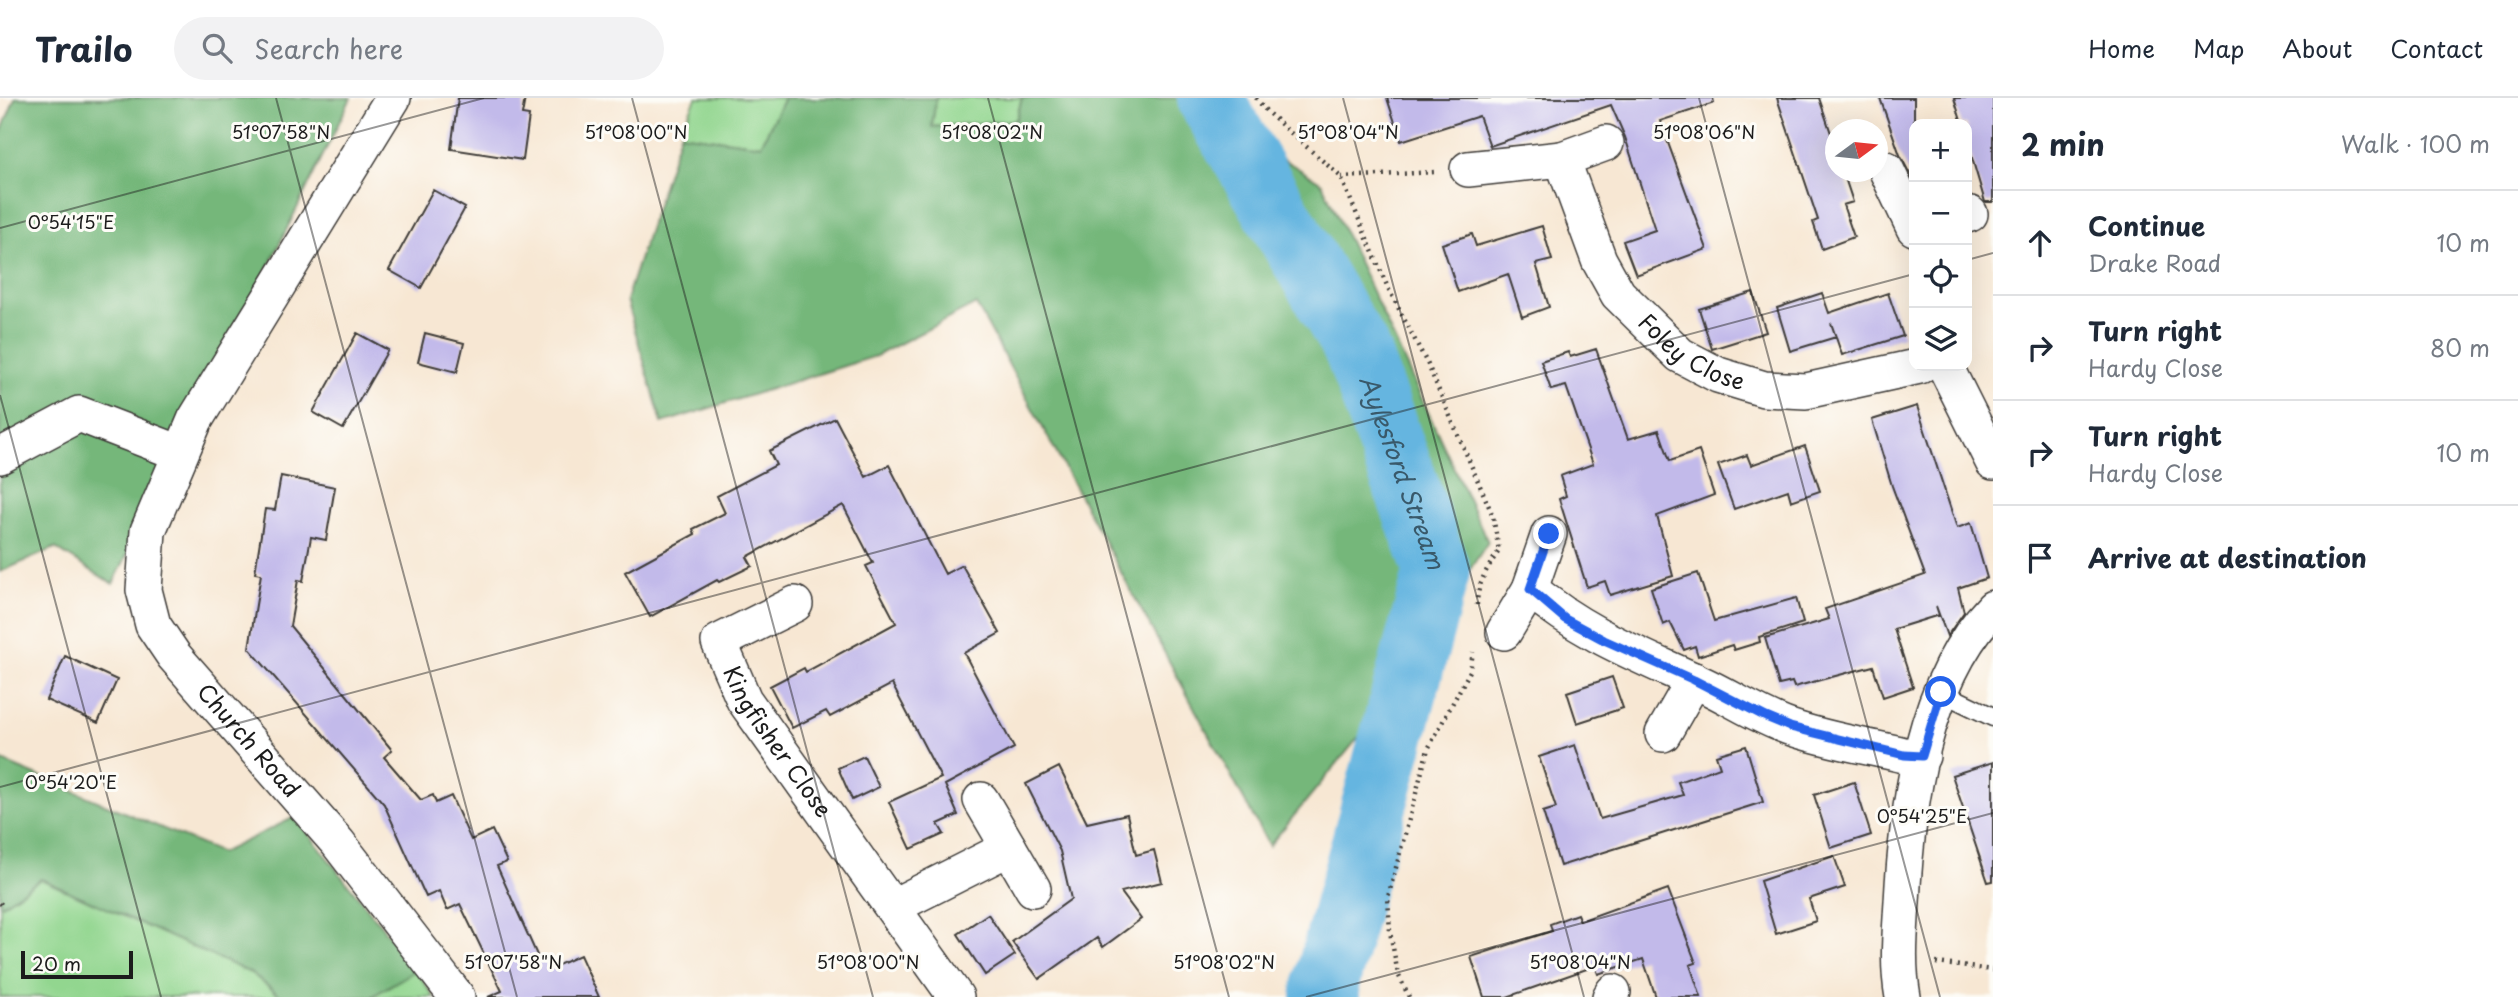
<!DOCTYPE html>
<meta charset="utf-8">
<style>
:root{--surface:#fff;--page:#f2f2f3;--text:#1f2937;--muted:#747a83;--line:#e0e1e3}
body{margin:0;font-family:"Playpen Sans",sans-serif;background:var(--page);color:var(--text)}
.controls{position:absolute;right:21px;top:21px;display:grid;overflow:hidden;border-radius:14px;box-shadow:0 7px 28px #0002}
.controls button{width:63px;height:63px;display:grid;place-items:center;padding:0;border:0;border-bottom:2px solid var(--line);background:var(--surface);color:var(--text);font:35px sans-serif}
.compass{position:absolute;left:1825px;top:21px;width:63px;height:63px;border-radius:50%;background:var(--surface);box-shadow:0 7px 28px #0002;rotate:75deg}
.scale{position:absolute;left:21px;bottom:18px;width:112px;box-sizing:border-box;padding-left:7px;border:4px solid #1c1c1c;border-top:0;font-size:19px;line-height:24px;white-space:nowrap;color:#1c1c1c;-webkit-text-stroke:5px #fdfcf7;paint-order:stroke}
.stop{position:absolute;width:21px;height:21px;margin:-16px;border:5px solid #2563eb;border-radius:50%;background:#fff}
.stop.end{background:#2563eb;border-color:#fff;box-shadow:0 2px 7px #0008}
.list{margin:0;padding:0;list-style:none}
h2{display:flex;justify-content:space-between;align-items:center;height:91px;margin:0;padding:0 28px;font-size:30px}
h2 small{font-size:23px;font-weight:400;color:var(--muted)}
.list li{display:grid;grid-template-columns:46px 1fr auto;gap:21px;align-items:center;box-sizing:border-box;height:105px;padding:0 28px;border-top:2px solid var(--line)}
.list b{display:block;font-size:26px;white-space:nowrap}
.list p{margin:0;font-size:23px;white-space:nowrap;color:var(--muted)}
.list em{font-size:23px;font-style:normal;color:var(--muted)}
.icon{flex:none;width:38px;height:38px;fill:none;stroke:currentColor;stroke-width:2;stroke-linecap:round;stroke-linejoin:round}
.map{position:relative;flex:none;width:1993px;height:899px;overflow:hidden}
header{display:flex;align-items:center;gap:42px;box-sizing:border-box;height:98px;padding:0 35px;background:var(--surface);border-bottom:2px solid var(--line)}
header strong{font-size:33px}
nav{display:flex;gap:38px;margin-inline-start:auto;font-size:24px}
.search{width:490px;height:63px;background:var(--page);display:flex;align-items:center;gap:18px;box-sizing:border-box;padding:0 24px;border-radius:38px;color:var(--muted);font-size:26px}
main{display:flex}
aside{flex:1;background:var(--surface)}
.map>svg:first-child{display:block}
.green{fill:#92d68f;stroke:#577956;stroke-width:2}
.forest{fill:#75b77a;stroke:#486a4b;stroke-width:2}
.lines{fill:none;stroke-linecap:round;stroke-linejoin:round}
.river{stroke:#65b5e0;stroke-width:66}
.building{fill:#c2baea}
.lane-casing{stroke:#3d3a37;stroke-width:21}
.street-casing{stroke:#3d3a37;stroke-width:38}
.path{stroke:#3d3a37;stroke-width:4.5;stroke-dasharray:2 5;stroke-linecap:butt}
.lane{stroke:#fff;stroke-width:18}
.street{stroke:#fff;stroke-width:35}
.route{stroke:#2563eb;stroke-width:9}
.ticks{fill:none;stroke:#1c1c1c;stroke-width:2;stroke-opacity:0.45}
.labels{text-anchor:middle;stroke-width:6;stroke-linejoin:round;paint-order:stroke}
.street-label{font-size:23px;fill:#1c1c1c;stroke:#fdfcf7}
.water-label{font-size:24px;font-style:italic;fill:#39596a;stroke:#fdfcf7}
.ticks-label{font-size:18px;text-anchor:middle;fill:#1c1c1c;stroke:#fdfcf7;stroke-width:6;stroke-linejoin:round;paint-order:stroke}
</style>
<header>
<strong>Trailo</strong>
<div class="search"><svg class="icon" aria-label="search" viewBox="0 0 24 24"><circle cx="10" cy="10" r="6"/><path d="M15 15l6 6"/></svg>Search here</div>
<nav><a>Home</a><a>Map</a><a>About</a><a>Contact</a></nav>
</header>
<main>
<div class="map">
<svg width="1993" height="899" viewBox="0 0 1993 899">
<rect width="100%" height="100%" fill="#fdfcf7"/>
<filter id="ink" filterUnits="userSpaceOnUse"><feTurbulence type="fractalNoise" baseFrequency=".0143" numOctaves="2"/><feDisplacementMap in="SourceGraphic" scale="14" xChannelSelector="R" yChannelSelector="G"/><feConvolveMatrix kernelMatrix="1 2 1 2 8 2 1 2 1" color-interpolation-filters="sRGB"/></filter>
<filter id="wash" filterUnits="userSpaceOnUse"><feTurbulence type="fractalNoise" baseFrequency=".00686" numOctaves="4" result="noise"/><feDisplacementMap in="SourceGraphic" scale="28" xChannelSelector="R" yChannelSelector="G"/><feGaussianBlur stdDeviation="1.57" result="paint"/><feColorMatrix in="noise" values="0 0 0 0 0 0 0 0 0 0 0 0 0 0 0 0 0 1.4 0 .05"/><feComposite in="paint" operator="in"/></filter>
<g filter="url(#wash)">
<rect width="100%" height="100%" fill="#f7e7d3"/>
<path class="green" d="M696,0H784L761,47L680,36Z
M936,0H1022L1016,22L931,29Z
M41,781L251,875L282,899H0V808Z
M416,872L434,899H371Z"/>
<path class="forest" d="M15,0H351L113,486L55,450L0,474V37Z
M784,0H936L932,29L1016,22L1022,0H1183L1322,85L1488,444L1364,633L1269,748L976,206L876,258L662,325L626,202L680,36L761,47Z
M0,662L221,755L295,719L416,872L371,899H282L251,875L41,781L0,808Z"/>
<g class="lines">
<path class="river" id="s1" d="M1210,0L1356,250L1437,473L1324,894L1327,899"/>
</g>
<g id="blocks">
<path class="building" d="M458,0H525L522,17L529,18L523,62L451,51Z
M1387,0H1713L1714,5L1660,23L1707,151L1636,177L1623,143L1655,132L1625,39L1611,7L1490,48L1479,18L1401,43Z
M1777,0H1819L1836,50V74H1843L1853,104L1843,107L1854,139L1822,151L1813,124L1818,122Z
M1880,0H1914V84L1900,57Z
M1954,0H1993V104H1985L1967,43V26H1962Z
M433,92L465,110L421,190L389,172Z
M1542,128L1552,162L1536,166L1549,209L1522,219L1508,176L1458,194L1442,146L1472,136L1476,148Z
M1753,194L1766,234L1712,251L1699,211Z
M1822,195L1829,215L1888,195L1903,238L1842,257L1831,225L1836,239L1790,253L1777,210Z
M357,235L388,252L343,331L313,314Z
M425,235L464,245L457,274L418,264Z
M1596,251L1628,341L1659,332L1670,363L1699,353L1714,397L1657,418L1673,478L1610,497L1605,483L1587,489L1559,401L1566,398L1560,378L1593,366L1566,288L1551,292L1541,263L1568,254L1570,259Z
M1917,308L1957,430L1971,425L1987,480L1958,490L1964,514L1947,538L1936,508L1939,517L1894,531L1913,589L1883,599L1873,568L1794,589L1792,584L1779,587L1765,540L1829,521L1825,511L1925,477L1892,388L1872,322Z
M835,320L866,379L889,367L945,476L962,467L1000,535L964,555L1014,650L945,687L958,717L938,726L944,736L911,751L889,704L941,680L892,586L830,619L826,613L792,630L770,588L804,570L806,574L896,525L866,468L873,465L843,407L747,459L752,468L719,484L717,482L650,519L625,474L695,436L693,431L725,415L717,398L776,367L769,353Z
M1805,348L1820,393L1791,403L1788,392L1734,411L1718,367L1747,357L1751,367Z
M281,378L335,389L326,442L311,439L303,483L298,482L290,528L392,652L384,659L421,702L433,697L436,705L451,698L471,742L492,732L507,764L497,768L540,864L550,860L554,869L580,857L599,899H488L502,893L460,806L447,812L439,793L426,799L384,706L249,550L261,476L255,475L265,411L275,412Z
M1698,475L1714,523L1796,500L1803,525L1759,539L1760,544L1734,552L1732,547L1698,558L1695,548L1684,552L1670,524L1663,527L1651,490Z
M65,558L117,582L98,625L46,602Z
M1612,579L1623,610L1577,625L1567,594Z
M1575,647L1600,721L1683,697L1678,684L1720,669L1716,657L1746,648L1763,704L1560,768L1543,714L1556,710L1539,659Z
M864,658L879,689L852,702L838,670Z
M1993,664V783L1988,784L1952,677Z
M1059,669L1087,725L1127,716L1136,757L1154,752L1162,784L1121,794L1141,821L1103,849L1097,840L1039,881L1012,844L1071,801L1060,753L1026,686Z
M1854,684L1871,737L1831,750L1814,697Z
M1834,758L1845,789L1809,801L1816,823L1776,836L1760,783Z
M1668,791L1696,865L1690,867L1701,899H1656L1643,861L1598,876L1595,868L1507,899H1484L1471,859L1552,833L1550,826L1577,816L1580,823Z
M988,816L1015,857L985,877L958,836Z"/>
</g>
</g>
<g filter="url(#ink)">
<use href="#blocks" fill-opacity="0" stroke="#3d3a37" stroke-width="2"/>
<g class="lines">
<defs>
<path id="lane" d="M1941,594L1993,619"/>
<g id="street">
<path id="s2" d="M393,0L195,322L148,433L144,492L153,527L174,558L338,745L457,899"/>
<path id="s3" d="M1562,61L1599,162L1618,196L1680,257L1718,277L1764,291L1806,293L1920,268"/>
<path d="M1468,71L1562,61L1606,45"/>
<path d="M1886,71L1914,130"/>
<path d="M1967,117L1970,116"/>
<path d="M1945,268L1993,364"/>
<path d="M0,358L79,316L180,355"/>
<path d="M1530,491C1583,535 1632,554 1693,582C1726,596 1755,617 1789,629C1826,642 1866,648 1904,657L1922,658"/>
<path id="s4" d="M795,506L719,544L744,602L956,899"/>
<path d="M1504,534L1530,491L1549,436"/>
<path d="M1663,636L1694,582"/>
<path d="M981,702L1033,791"/>
<path d="M894,808L1009,750"/>
<path d="M1610,899L1613,894"/>
<path d="M1903,899C1897,866 1900,837 1902,804C1907,707 1923,583 1993,510"/>
</g>
</defs>
<use href="#lane" class="lane-casing"/>
<use href="#street" class="street-casing"/>
<path class="path" d="M1256,0L1267,14L1341,79L1388,190L1428,267L1493,418L1499,453C1487,470 1477,486 1477,507
M1341,79L1435,74
M0,805L2,807
M1936,865L1993,872
M1409,899L1398,876L1390,834L1388,799L1428,651L1470,573L1473,554"/>
<use href="#lane" class="lane"/>
<use href="#street" class="street"/>
</g>
</g>
<g class="lines" filter="url(#ink)">
<path class="route" d="M1549,436L1530,491L1565,521L1604,542L1694,582L1766,619L1790,629L1904,657L1922,658L1941,594"/>
</g>
<path class="ticks" d="M276,0L517,899M632,0L873,899M988,0L1229,899M1343,0L1584,899M1699,0L1940,899M0,130L484,0M1967,162L1993,155M0,297L161,899M0,689L1914,176M1306,899L1993,715"/>
<g class="labels">
<g class="street-label">
<text dy="8" stroke="none"><textPath href="#s3" startOffset="242">Foley Close</textPath></text>
<text dy="8" stroke="none"><textPath href="#s4" startOffset="201">Kingfisher Close</textPath></text>
<text dy="8" stroke="none"><textPath href="#s2" startOffset="744">Church Road</textPath></text>
</g>
<g class="water-label">
<text dy="8" stroke="none"><textPath href="#s1" startOffset="422">Aylesford Stream</textPath></text>
</g>
</g>
<g class="ticks-label">
<text x="281" y="41">51°07'58"N</text>
<text x="636" y="41">51°08'00"N</text>
<text x="992" y="41">51°08'02"N</text>
<text x="1348" y="41">51°08'04"N</text>
<text x="1704" y="41">51°08'06"N</text>
<text x="71" y="131">0°54'15"E</text>
<text x="71" y="691">0°54'20"E</text>
<text x="1922" y="725">0°54'25"E</text>
<text x="513" y="871">51°07'58"N</text>
<text x="868" y="871">51°08'00"N</text>
<text x="1224" y="871">51°08'02"N</text>
<text x="1580" y="871">51°08'04"N</text>
</g>
</svg>
<div class="controls">
<button>+</button>
<button>−</button>
<button><svg class="icon" aria-label="locate" viewBox="0 0 24 24"><circle cx="12" cy="12" r="6"/><path d="M12 2v4M12 18v4M2 12h4M18 12h4"/></svg></button>
<button><svg class="icon" aria-label="layers" viewBox="0 0 24 24"><path d="M12 4l9 5-9 5-9-5zM3 14l9 5 9-5"/></svg></button>
</div>
<svg class="compass" viewBox="-18 -18 36 36"><path d="M0-13l5 13h-10z" fill="#e53935"/><path d="M0 13l5-13h-10z" fill="#747a83"/></svg>
<div class="scale">20 m</div>
<div class="stop" style="left:1941px;top:594px"></div>
<div class="stop end" style="left:1549px;top:436px"></div>
</div>
<aside>
<h2>2 min<small>Walk · 100 m</small></h2>
<ul class="list">
<li><svg class="icon" aria-label="ahead" viewBox="0 0 24 24"><path d="M12 20V5M6 11l6-6 6 6"/></svg><div><b>Continue</b><p>Drake Road</p></div><em>10 m</em></li>
<li><svg class="icon" aria-label="right" viewBox="0 0 24 24"><path d="M7 20v-9h11M14 6l5 5-5 5"/></svg><div><b>Turn right</b><p>Hardy Close</p></div><em>80 m</em></li>
<li><svg class="icon" aria-label="right" viewBox="0 0 24 24"><path d="M7 20v-9h11M14 6l5 5-5 5"/></svg><div><b>Turn right</b><p>Hardy Close</p></div><em>10 m</em></li>
<li><svg class="icon" aria-label="arrive" viewBox="0 0 24 24"><path d="M6 21V4h12l-3 4 3 4H6"/></svg><div><b>Arrive at destination</b></div></li>
</ul>
</aside>
</main>
